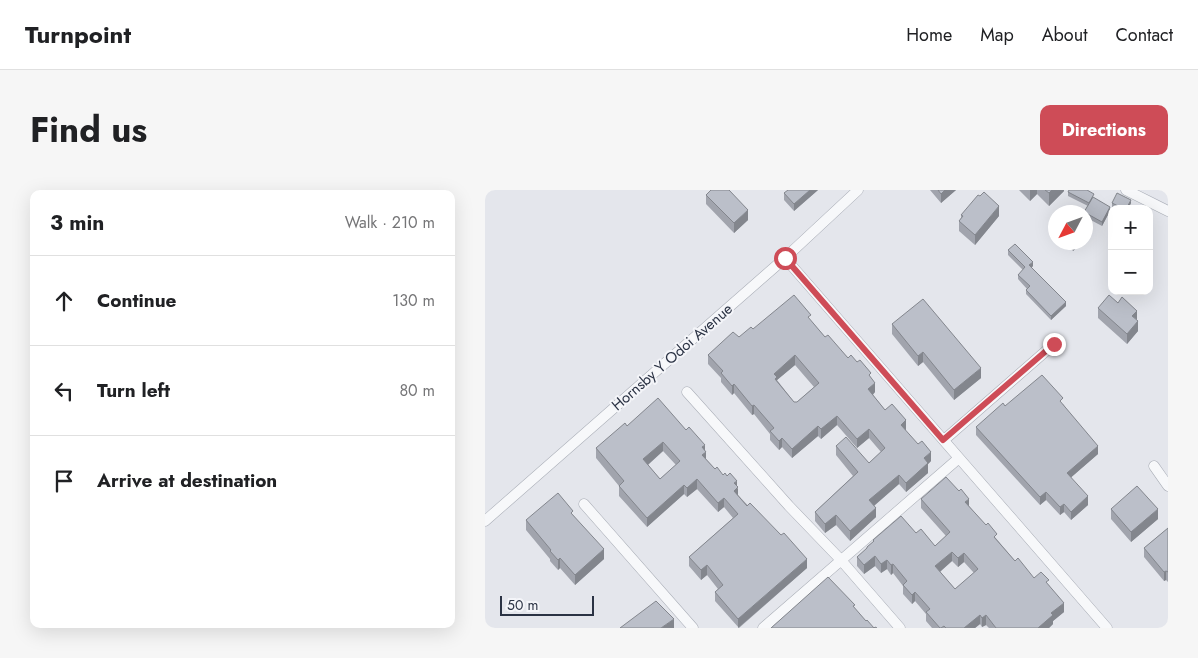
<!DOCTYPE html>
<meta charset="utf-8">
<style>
:root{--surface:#fff;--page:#f6f6f6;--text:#202124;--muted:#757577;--line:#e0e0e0;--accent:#ce4c57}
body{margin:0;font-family:Jost,sans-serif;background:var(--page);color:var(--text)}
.controls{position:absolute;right:15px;top:15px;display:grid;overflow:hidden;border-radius:10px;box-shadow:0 5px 20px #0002}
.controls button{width:45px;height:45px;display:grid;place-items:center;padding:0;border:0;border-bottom:1px solid var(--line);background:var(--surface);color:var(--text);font:25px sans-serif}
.compass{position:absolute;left:563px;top:15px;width:45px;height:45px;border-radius:50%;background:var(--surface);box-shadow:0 5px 20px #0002;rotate:229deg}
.scale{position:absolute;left:15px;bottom:12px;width:94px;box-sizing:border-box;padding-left:5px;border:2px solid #2b3344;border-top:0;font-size:14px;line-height:18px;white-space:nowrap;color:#2b3344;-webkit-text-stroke:4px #f4f5f9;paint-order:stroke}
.stop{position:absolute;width:15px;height:15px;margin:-11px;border:4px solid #ce4c57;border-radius:50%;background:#fff}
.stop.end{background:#ce4c57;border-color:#fff;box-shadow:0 1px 5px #0008}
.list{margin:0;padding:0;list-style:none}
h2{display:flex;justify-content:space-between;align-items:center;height:65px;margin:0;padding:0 20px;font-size:21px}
h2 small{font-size:16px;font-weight:400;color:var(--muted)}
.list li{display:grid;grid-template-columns:32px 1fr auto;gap:15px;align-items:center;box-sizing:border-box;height:90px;padding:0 20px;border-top:1px solid var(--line)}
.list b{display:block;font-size:19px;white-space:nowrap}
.list em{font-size:16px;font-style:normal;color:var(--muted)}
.icon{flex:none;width:28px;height:28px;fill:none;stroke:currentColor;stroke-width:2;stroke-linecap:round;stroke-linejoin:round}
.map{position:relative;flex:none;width:683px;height:438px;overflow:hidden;border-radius:10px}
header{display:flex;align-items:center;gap:30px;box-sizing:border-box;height:70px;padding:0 25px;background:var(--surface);border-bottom:1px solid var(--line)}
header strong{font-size:24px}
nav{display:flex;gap:28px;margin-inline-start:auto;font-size:18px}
.intro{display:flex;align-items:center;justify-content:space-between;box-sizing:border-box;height:120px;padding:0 30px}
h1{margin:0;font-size:35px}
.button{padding:12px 22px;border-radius:10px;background:var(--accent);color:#fff;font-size:18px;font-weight:700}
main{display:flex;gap:30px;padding:0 30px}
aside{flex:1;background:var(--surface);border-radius:10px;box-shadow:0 5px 20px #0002}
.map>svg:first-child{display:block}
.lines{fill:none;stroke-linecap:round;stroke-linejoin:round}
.street-casing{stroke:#a9adb6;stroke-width:11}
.street{stroke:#f7f8fa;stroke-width:10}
.wall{fill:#a1a4ad;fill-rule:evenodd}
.shaded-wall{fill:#83868d}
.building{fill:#bbbfc9;stroke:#83868d;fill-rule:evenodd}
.route{stroke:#ce4c57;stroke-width:6}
.labels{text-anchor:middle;stroke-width:4;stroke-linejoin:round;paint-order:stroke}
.street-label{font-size:15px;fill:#2b3344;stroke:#f4f5f9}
</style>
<header>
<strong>Turnpoint</strong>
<nav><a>Home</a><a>Map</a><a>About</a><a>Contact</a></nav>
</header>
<div class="intro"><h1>Find us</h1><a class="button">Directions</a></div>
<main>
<aside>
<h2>3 min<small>Walk · 210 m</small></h2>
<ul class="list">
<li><svg class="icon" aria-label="ahead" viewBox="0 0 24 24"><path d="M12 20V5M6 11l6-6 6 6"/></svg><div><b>Continue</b></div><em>130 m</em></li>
<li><svg class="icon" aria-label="left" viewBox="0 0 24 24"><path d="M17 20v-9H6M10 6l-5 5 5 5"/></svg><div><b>Turn left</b></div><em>80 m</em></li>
<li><svg class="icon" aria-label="arrive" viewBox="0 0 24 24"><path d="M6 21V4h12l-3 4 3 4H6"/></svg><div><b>Arrive at destination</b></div></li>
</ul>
</aside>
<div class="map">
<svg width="683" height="438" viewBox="0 0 683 438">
<rect width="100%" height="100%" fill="#e4e6ec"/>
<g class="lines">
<defs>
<path id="street" d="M641,0L683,21
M300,68L622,438
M202,202L304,316L355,369L415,438
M459,250L569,154
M669,276L683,296
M99,314L208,438
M0,331L300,68L373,0
M278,438L474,268"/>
</defs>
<use href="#street" class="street-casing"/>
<use href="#street" class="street"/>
</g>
<path class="wall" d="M333,0L309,21L299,10V3Z
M445,0H471L456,13Z
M534,0H579V1L564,16L552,4L545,11Z
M583,2L609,8L625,21L617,36L600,27V22L603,16L583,6Z
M221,5L263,30L249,43L221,14Z
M627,13H646L643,19H631L627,17Z
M476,25L514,26L490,55L474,41V31L476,28Z
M580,52H596V54L588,61Z
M523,60L548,76L546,78L581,116L566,130L541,104V100L542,99L533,89V85L538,80L523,65Z
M613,118L652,130L653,141L642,154L613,128Z
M326,131L340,147L386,188L390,202L388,205L400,220L421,240H420L446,271L443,274V283L421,302L414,294L389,316L391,327L365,351L351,335L340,343L330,331V322L368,286L351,265V256L384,273L396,262L384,248L372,258L352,235L336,249L333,246L307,268L297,257L294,260L285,250V244L269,224L267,225L249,203L247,205L236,192V188L223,174V165L268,139ZM310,175L329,197L312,212H309L292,190Z
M407,134L496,188L469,210L438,172L433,176L407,144Z
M578,214L613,264L586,287L603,315L586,330L579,322L575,325L561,310L555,315L491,245V237L520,216Z
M142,236L201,240L220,260L221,269L230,279L252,296L253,305L322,378L254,438L230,411V402L233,399L222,385L216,390L204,376V367L248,328L239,317L233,322L212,299L202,307L199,304L162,337L134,306V296L111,268V258ZM178,261L191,275L175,289L163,275Z
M436,309L484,316L530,371L549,388L564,395L579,422L568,431V434L564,438H504L501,435L497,437L495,434L490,438H447L441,431V424L430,411L427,414L418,404V396L408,383L406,385L402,379L396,383L390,376L379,384L372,376V367L382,359V357L388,352V350L431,343L450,356L461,346L436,318ZM467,371L473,377L479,372L489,383L470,399L455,382Z
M626,319L673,329L646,352L626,329Z
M88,325L119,369L90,395L75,378L73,380L65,371V369L41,340V330Z
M683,338V392L681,390L679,391L659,367V358Z"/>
<path class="shaded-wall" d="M325,0H333L309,21V14Z
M460,0H471L456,13V4Z
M545,0H552V4L545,11Z
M567,0H579V1L564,16V3Z
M646,10V13L643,19H641Z
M514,16V26L490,55V45Z
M625,17V21L617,36V32Z
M263,20V30L249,43V33Z
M590,52H596V54L588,61V54Z
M548,72V76L544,80V75Z
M581,112V116L566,130V126Z
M652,121V130L647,126Z
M653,131V141L642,154V144Z
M438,162V172L433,176V166Z
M310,165V175L292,190V196L289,184Z
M496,178V188L469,210V200Z
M390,193V202L383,209V199Z
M249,194V203L247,205V196Z
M269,215V224L267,225V216Z
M352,226V235L336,249V239Z
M421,230V240L416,244V235Z
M333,236V246L307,268V259Z
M384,239V248L372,258V249Z
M297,248V257L294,260V251Z
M178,252V261L158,279V269Z
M220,255V263L221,262V271L217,275V257Z
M613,256V264L582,291V283Z
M446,262V271L443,274V283L421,302V293L439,268Z
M414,285V294L384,320V310Z
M212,289V299L202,307V298Z
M252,291V299L253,297V307L249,310V293Z
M199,295V304L162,337V328Z
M561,302V310L555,315V307Z
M603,306V315L586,330V322Z
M239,308V317L233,322V313Z
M484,309V318L480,312Z
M579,314V322L575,325V317Z
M391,318V327L365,351V341Z
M673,319V329L646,352V342Z
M351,325V335L340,343V334Z
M119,359V369L90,395V385Z
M467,362V371L450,386V376Z
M479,363V372L473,377V368Z
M390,366V376L379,384V375Z
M75,368V378L73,380V370Z
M322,369V378L253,438V429Z
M402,370V379L396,383V374Z
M408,374V383L406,385V375Z
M222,375V385L216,390V380Z
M681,381V390L679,391V382Z
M430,402V411L427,414V405Z
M579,413V422L568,431V434L564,438H553L566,423Z
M495,425V434L490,438H479Z
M501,425V435L497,437V428Z
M189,429V438H176Z"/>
<path class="building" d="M226,0H244L263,20L249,33L221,5Z
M303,0H325L309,14L299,3Z
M453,0H460L456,4Z
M560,0H567L564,3Z
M584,0H602L609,4L604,13L583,2Z
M499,2L514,16L490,45L474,31L478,26L476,25L493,5L495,6Z
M632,3L646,10L641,19H639L627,13Z
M608,7L625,17L617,32L599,22Z
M530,54L548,72L544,75L581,112L566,126L541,100L545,96L533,85L540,77L523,60Z
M309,105L326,125L323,127L340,147L343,145L363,168L366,165L372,172L375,170L386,183L384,185L390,193L383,199L400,220L407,214L421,230L416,235L433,254L437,251L446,262L439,268L443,273L421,293L414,285L384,310L391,318L365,341L351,325L340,334L330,322L373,282L351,256L361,247L384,273L400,258L384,239L372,249L352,226L336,239L333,236L307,259L297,248L294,251L285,241L289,238L269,215L267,216L249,194L247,196L236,183L238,181L223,165L248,142L254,147L266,137L268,139ZM310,165L334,193L312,212H309L290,189L292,187L289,184Z
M624,105L633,113L637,107L652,121L647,126L653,131L642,144L613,118Z
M438,109L496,178L469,200L438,162L433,166L407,134Z
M557,185L578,208L575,211L613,256L582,283L603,306L586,322L579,314L575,317L561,302L555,307L491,237L518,213L520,216Z
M173,208L201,240L204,237L220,255L217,257L221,262L217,265L230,279L232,277L238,285L240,283L242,286L245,283L252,291L249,293L253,297L249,301L262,316L265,313L296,345L299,343L322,369L253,429L230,402L238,395L222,375L216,380L204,367L253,324L239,308L233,313L212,289L202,298L199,295L162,328L134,296L139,291L111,258L140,233L142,236ZM178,252L195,271L175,289L158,269Z
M461,287L474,301L476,299L484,309L480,312L501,335L503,333L512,344L509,347L530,371L533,368L549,388L556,382L564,390L561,392L579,413L566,423L568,425L553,438H511L501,425L497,428L495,425L479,438H461L459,436L456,438H455L441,422L445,419L430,402L427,405L418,395L422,391L408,374L406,375L402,370L396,374L390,366L379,375L372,367L382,358V357L389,351L388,350L416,326L431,343L436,339L450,356L465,342L436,309ZM467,362L473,368L479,363L493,379L470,399L450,376Z
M652,296L673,319L646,342L626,319Z
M73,303L88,321L86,323L119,359L90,385L75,368L73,370L65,361L66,360L41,330Z
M683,338V382L681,381L679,382L659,358Z
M343,387L370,415L368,416L381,431L382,430L389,438L390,437L392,438H286Z
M171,411L189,429L176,438H135Z"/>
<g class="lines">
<path class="route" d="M300,68L458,250L569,154"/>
</g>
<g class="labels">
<g class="street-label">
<text transform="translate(187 167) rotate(-41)" y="5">Hornsby Y Odoi Avenue</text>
</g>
</g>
</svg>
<div class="controls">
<button>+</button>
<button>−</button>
</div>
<svg class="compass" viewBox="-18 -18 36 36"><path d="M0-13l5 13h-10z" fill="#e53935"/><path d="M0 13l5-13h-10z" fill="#757577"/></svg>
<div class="scale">50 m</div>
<div class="stop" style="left:300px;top:68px"></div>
<div class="stop end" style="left:569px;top:154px"></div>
</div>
</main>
